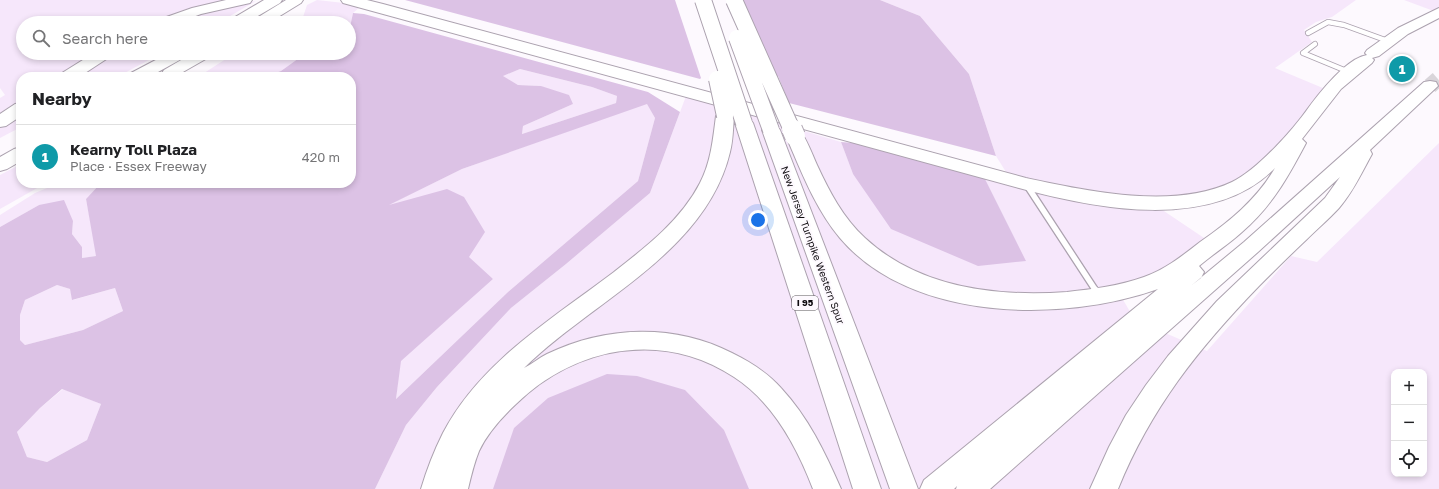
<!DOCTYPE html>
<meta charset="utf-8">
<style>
:root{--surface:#fff;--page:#f2f2f2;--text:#202124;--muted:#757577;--line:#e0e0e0;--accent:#ea580c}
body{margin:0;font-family:"Golos Text",sans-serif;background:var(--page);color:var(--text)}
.controls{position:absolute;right:12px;bottom:12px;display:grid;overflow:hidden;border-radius:8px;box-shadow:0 2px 6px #0003}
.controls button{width:36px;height:36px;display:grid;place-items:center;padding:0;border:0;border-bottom:1px solid var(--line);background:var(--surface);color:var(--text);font:20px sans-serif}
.you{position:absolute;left:758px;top:220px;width:14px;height:14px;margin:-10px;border:3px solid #fff;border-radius:50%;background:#1a73e8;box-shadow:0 0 0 6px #1a73e833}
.badge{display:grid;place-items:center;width:26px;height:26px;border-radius:50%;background:var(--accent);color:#fff;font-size:13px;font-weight:700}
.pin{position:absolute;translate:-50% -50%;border:2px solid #fff;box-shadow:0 1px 4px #0006}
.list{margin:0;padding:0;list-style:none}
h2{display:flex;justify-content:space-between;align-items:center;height:52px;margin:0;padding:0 16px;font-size:17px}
h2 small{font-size:13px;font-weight:400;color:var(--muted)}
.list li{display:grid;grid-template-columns:26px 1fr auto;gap:12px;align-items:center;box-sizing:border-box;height:64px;padding:0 16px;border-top:1px solid var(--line)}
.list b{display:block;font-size:15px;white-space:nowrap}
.list p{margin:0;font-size:13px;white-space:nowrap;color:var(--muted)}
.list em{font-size:13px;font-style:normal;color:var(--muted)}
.icon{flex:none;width:22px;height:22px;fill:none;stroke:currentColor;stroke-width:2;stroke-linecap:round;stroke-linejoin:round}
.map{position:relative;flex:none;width:1439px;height:489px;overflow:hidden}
.search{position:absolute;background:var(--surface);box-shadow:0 2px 6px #0003;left:16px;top:16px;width:340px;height:44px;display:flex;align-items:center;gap:10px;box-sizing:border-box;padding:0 14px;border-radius:22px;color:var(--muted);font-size:15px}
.panel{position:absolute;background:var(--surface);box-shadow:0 2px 6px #0003;left:16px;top:72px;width:340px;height:116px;border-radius:16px}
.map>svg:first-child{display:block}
.green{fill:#f6e7fb;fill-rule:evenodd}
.water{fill:#dcc2e5;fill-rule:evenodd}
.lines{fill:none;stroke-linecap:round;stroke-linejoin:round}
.motorway-tunnel{stroke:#d9d5da;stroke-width:16;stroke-dasharray:16 8;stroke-linecap:butt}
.service-far2-casing{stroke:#aca2af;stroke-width:6}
.service-far1-casing{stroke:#aca2af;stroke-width:8}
.service-casing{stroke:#aca2af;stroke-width:9}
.motorway-casing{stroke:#aca2af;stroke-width:2}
.service-far2{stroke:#fff;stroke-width:4.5}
.service-far1{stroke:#fff;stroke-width:5.5}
.service{stroke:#fff;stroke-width:7}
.motorway{fill:#fff;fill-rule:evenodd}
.motorway-bridge-far1-casing{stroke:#aca2af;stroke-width:18;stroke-linecap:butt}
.motorway-bridge-casing{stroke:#aca2af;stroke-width:22;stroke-linecap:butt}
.motorway-bridge-far1{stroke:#fff;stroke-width:16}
.motorway-bridge{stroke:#fff;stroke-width:20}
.labels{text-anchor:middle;stroke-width:4;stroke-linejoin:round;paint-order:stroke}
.shield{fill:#fdf9fe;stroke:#565357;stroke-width:1}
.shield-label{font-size:9px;font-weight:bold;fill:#0f0c10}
.street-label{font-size:10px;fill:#0f0c10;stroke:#fdf9fe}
</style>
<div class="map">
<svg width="1439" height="489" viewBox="0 0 1439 489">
<rect width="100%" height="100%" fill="#fdf9fe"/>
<path class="green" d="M0,0H227L172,15L151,23H23V53H94L57,77H21V100L0,113V98L5,95L0,88Z
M317,0L344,3L360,7L353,13L349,32V23H301L307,5Z
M880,0H1356L1332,17L1316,22L1304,30L1312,42L1275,68L1330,91L1241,185L1152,203L1213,244L1119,293L1135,320L1207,351L1291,256L1317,262L1439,143V489H375L406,425L437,387L511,308L566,264L650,193L686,96L841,142L853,174L1025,260L984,177L1011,180L996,156L969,74L920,16ZM1394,372H1424V474H1394Z
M1404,0H1439V13Z
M256,1L218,23H169L198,13Z
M112,53H162L117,77H75Z
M235,53H306L281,71L265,77H198Z
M520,69L592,87L617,96L616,103L522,134L523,126L573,104L541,86L518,85L502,76Z
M647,103L655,118L638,181L508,292L396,399L400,361L493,279L386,206L462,169Z
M21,113V127L0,138V127Z
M21,164V183H46L0,209V175Z
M59,183H102L99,185L86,199L97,256L82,258V247L72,234L73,221L39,205L0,227V215L35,193Z
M57,285L70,289L73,300L115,288L123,311L83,330L25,345L20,340V315L25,300Z
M63,389L101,404L87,440L47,462L27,457L17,432L40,408Z"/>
<path class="water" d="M405,0H675L701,78L700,79Z
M743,0H880L920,16L969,74L996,156L789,103L778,76H775Z
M353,13L364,14L648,92L680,112L650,193L566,264L511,308L437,387L406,425L375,489H0V227L39,205L64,200L73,221L72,234L82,247V258L96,256L86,199L99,185L102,183H351V77H265L281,71L306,53H349V32ZM520,69L592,87L617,96L616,103L522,134L523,126L573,104L569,95L541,86L518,85L503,76ZM647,104L655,118L638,181L508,292L396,399L401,361L493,279L469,257L485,232L464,197L447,189L389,205L462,169ZM57,285L70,289L72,300L115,288L123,311L83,330L25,345L20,340V315L25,300ZM62,389L101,404L87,440L47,462L27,457L17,432L40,408Z
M841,142L854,143L984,177L1026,261L978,266L891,229L853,174Z
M607,374L637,376L685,390L724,430L749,489H493L514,428L548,398Z"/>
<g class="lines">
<path class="motorway-tunnel" d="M1430,86L1438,79"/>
<defs>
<path id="service-far2" d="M1308,33L1328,22L1344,25L1388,41
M1303,53L1349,72
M1303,53L1315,44"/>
<path id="service-far1" d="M1026,184L1096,291"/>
<path id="service" d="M1095,290L1099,295"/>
<path id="motorway" d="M226,0H252L250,3L201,14L177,23H155L158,20L192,8Z
M264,0H282L280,3L246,23H227L230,20Z
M286,0H303L301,3L270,22H260L258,19L260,16Z
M341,0H367L383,4L1026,178C1087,191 1173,210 1232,182C1257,170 1293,130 1309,107C1321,91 1347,58 1367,55L1365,53L1367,50L1398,28L1439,8V18L1408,34L1379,56L1372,58L1374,60L1372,63L1341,89L1302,139L1306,143C1288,177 1272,206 1242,232C1229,244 1213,254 1199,266L1204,272L1201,278L1192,285L1244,242L1424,82L1430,81L1436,82L1438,86L1370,150L1372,154C1362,172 1353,192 1339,208C1329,219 1317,229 1306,240C1290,255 1274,271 1259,286C1198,349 1151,408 1118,489H1090L1109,447L1126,415L1146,385L1168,356L1217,301L1325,198L1340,177L1258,252L990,489H956L957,486L954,489H920L924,480L1158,289C1062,323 911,322 840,238C815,208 801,171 786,136L789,132L795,130L801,132C808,142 812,154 817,165C829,191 843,218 865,238C919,288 996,297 1067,292C1093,289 1119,286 1144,277C1166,269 1182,256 1200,242C1229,222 1257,199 1275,168C1213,232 1096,209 1019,188L343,3Z
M94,53H113L111,56L79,77H60L62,73Z
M169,53H189L187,56L149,77H129L131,73Z
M193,53H213L211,56L176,76H164L162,73L164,70Z
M21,103V116L6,126L0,127V114L15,104Z
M725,111L731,112L734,116C733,128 733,141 730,152C706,253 592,301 524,368C532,364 539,358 547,354C605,326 674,323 732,353C750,362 767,372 781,388C808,417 825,452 841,489H813C797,447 773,402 734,377C663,330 576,346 516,404C502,417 487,434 479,451C474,463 471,476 468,489H421C427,469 434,451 443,433C480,362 552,319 614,272C646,247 681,220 700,183C711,162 713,139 716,116L719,112Z
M744,118L750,119L753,123L881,489H853L735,123L738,119Z
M771,125L777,126L780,130L918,489H890L762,130L765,126Z
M21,147V161L7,169L0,171V157L14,149Z"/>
</defs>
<use href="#service-far2" class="service-far2-casing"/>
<use href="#service-far1" class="service-far1-casing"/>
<use href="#service" class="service-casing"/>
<use href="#motorway" class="motorway-casing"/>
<use href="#service-far2" class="service-far2"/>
<use href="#service-far1" class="service-far1"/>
<use href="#service" class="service"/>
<use href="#motorway" class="motorway"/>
<defs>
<path id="motorway-bridge-far1" d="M703,0L744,123
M734,0L792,130
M737,38L771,130
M717,79L725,116"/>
<path id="motorway-bridge" d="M792,129L795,136"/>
</defs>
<use href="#motorway-bridge-far1" class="motorway-bridge-far1-casing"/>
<use href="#motorway-bridge" class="motorway-bridge-casing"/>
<use href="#motorway-bridge-far1" class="motorway-bridge-far1"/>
<use href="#motorway-bridge" class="motorway-bridge"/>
</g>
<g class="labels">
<rect class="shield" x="792" y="296" width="26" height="14" rx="3"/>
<g class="shield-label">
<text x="805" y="306">I 95</text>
</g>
<g class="street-label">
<text transform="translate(813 245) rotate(70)" y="4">New Jersey Turnpike Western Spur</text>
</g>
</g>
</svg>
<div class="controls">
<button>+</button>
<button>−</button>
<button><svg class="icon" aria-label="locate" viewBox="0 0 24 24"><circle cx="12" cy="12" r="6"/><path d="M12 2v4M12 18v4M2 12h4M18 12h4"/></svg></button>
</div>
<div class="you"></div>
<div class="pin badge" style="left:1402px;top:69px;background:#0f9aa8">1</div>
<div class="search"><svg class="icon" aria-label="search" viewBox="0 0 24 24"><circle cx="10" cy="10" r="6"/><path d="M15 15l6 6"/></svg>Search here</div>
<section class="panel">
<h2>Nearby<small></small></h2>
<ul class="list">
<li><span class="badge" style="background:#0f9aa8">1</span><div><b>Kearny Toll Plaza</b><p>Place · Essex Freeway</p></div><em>420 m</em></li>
</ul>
</section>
</div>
